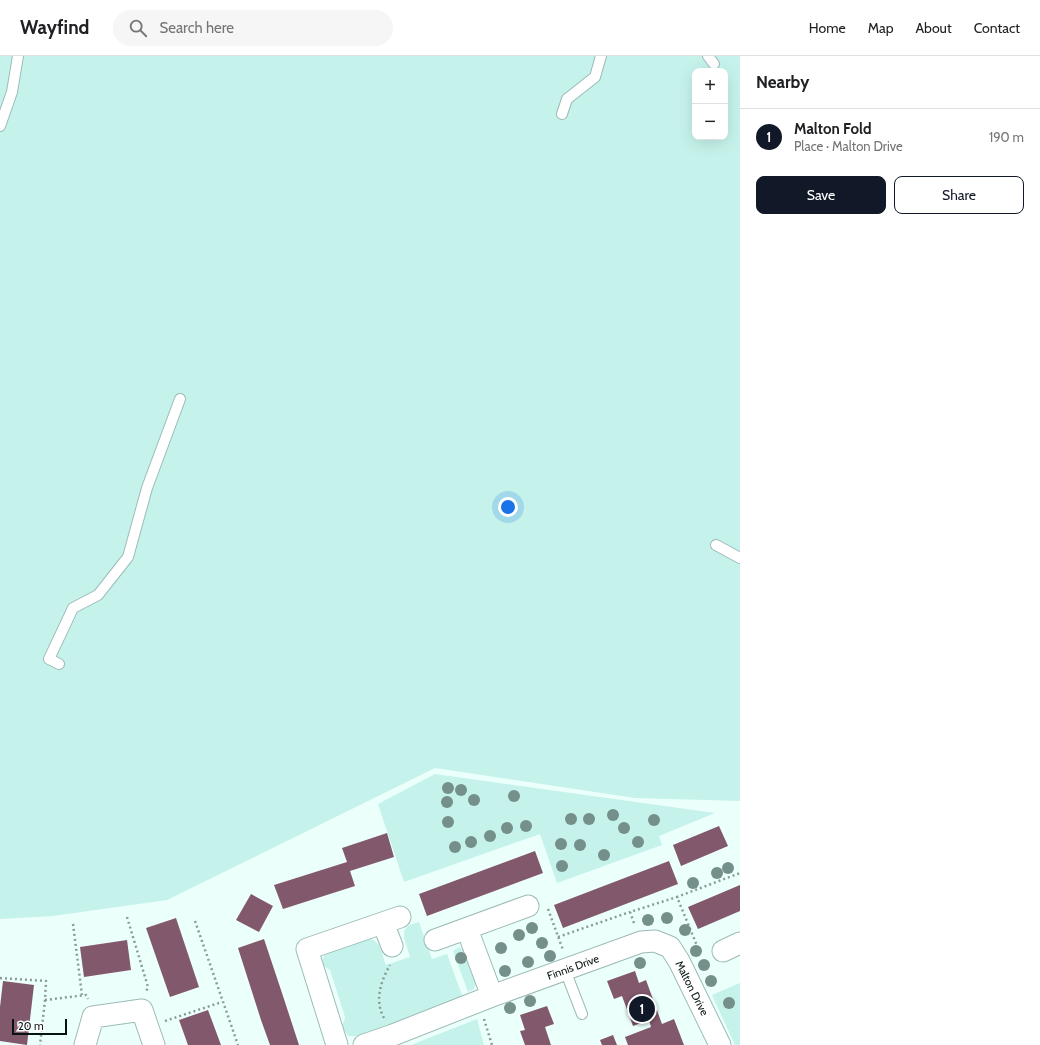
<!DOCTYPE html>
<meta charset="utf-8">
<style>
:root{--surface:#fff;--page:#f6f6f6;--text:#202124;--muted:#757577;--line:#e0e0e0;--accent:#111827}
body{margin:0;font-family:Cabin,sans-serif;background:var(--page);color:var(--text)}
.controls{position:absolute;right:12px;top:12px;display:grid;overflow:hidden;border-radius:8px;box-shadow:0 4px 16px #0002}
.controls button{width:36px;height:36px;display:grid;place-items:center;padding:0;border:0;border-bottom:1px solid var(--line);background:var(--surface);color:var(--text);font:20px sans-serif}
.scale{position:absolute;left:12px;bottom:10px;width:55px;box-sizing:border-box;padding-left:4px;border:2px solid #071311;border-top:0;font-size:11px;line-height:14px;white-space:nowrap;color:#071311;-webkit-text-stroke:3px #fff;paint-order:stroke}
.you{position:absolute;left:508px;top:451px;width:14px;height:14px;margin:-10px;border:3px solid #fff;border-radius:50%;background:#1a73e8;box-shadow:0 0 0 6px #1a73e833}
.badge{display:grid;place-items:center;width:26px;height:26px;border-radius:50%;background:var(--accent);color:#fff;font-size:13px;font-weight:700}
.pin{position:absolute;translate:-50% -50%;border:2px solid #fff;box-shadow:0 1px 4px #0006}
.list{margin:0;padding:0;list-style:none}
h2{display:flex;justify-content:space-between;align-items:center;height:52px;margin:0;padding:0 16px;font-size:17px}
h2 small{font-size:13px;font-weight:400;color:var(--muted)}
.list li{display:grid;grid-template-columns:26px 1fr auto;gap:12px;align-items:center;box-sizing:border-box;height:56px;padding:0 16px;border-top:1px solid var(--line)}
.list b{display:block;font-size:15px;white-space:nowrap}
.list p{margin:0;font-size:13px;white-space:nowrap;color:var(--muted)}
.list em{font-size:13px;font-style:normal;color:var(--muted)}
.actions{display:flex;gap:8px;padding:12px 16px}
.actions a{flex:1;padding:9px 0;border:1px solid var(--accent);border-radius:8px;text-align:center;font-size:14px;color:var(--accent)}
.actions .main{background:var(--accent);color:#fff}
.icon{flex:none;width:22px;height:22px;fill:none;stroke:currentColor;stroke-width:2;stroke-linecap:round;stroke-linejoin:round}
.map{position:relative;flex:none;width:740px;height:989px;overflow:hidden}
header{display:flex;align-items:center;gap:24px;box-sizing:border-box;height:56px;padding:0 20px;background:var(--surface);border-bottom:1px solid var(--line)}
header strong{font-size:19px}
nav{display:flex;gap:22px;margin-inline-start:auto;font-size:14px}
.search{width:280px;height:36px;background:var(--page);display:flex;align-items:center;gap:10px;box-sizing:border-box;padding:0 14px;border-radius:22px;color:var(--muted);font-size:15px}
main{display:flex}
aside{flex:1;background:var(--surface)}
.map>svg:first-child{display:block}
.green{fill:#c5f3eb;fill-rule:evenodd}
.building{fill:#82586c}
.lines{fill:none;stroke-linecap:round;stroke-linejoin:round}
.lane-casing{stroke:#9cbbb6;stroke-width:12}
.street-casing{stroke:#9cbbb6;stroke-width:23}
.path{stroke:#8a9b98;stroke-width:2.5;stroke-dasharray:2 3;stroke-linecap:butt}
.lane{stroke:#fff;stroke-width:10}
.street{stroke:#fff;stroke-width:21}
.tree{fill:#758f8a}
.labels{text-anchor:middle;stroke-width:3.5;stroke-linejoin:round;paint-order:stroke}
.street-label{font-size:11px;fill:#071311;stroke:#fff}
</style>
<header>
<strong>Wayfind</strong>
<div class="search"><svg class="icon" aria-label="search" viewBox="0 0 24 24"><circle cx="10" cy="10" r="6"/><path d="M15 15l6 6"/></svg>Search here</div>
<nav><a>Home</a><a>Map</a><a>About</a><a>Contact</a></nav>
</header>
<main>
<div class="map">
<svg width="740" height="989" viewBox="0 0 740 989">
<rect width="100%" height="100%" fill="#ebfffb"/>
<path class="green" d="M0,0H740V745L635,742L435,712L167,844L53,860L0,863ZM695,15H725V81H695Z
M435,718L715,757L659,780L662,789L557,827L540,778L404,826L378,748Z
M419,866L432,903L447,898L463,942L358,980H348L342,971L345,961L330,914L322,909C322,902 324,899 330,895L370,883C382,886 382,899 386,909L410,901L404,882V875L409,869Z
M459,891L466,895L477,923L474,933L468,936L453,895Z
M740,927V989H735L712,939Z
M477,963L484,989H411Z"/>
<path class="building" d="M719,770L728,790L681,810L673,789Z
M387,777L394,801L350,815L355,830L283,853L274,829L347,806L342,792Z
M535,795L543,817L427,860L419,838Z
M669,805L678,828L563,872L554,849Z
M740,829V855L698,873L688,851Z
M251,838L273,850L259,876L236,864Z
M176,862L199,931L170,941L146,872Z
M264,883L282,937L299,989H270L261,964L238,892Z
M127,884L131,914L84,921L80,891Z
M635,915L639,927L646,924L662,968L674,963L684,989H628L625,981L651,971L649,964L633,970L622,940L614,943L607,925Z
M3,925L34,929L27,989L0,985V951Z
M547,950L554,968L545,971L551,989H525L520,975L525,974L520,959Z
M208,954L221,989H188L179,964Z
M613,979L617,989H602L600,984Z"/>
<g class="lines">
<defs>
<path id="lane" d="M708,0L714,8
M562,58L567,43L595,21L601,0
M0,70L12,36L18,0
M716,489L740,502
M59,608L49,603L73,552L98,539L128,501L147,432L180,343
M565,914L582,958"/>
<path id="street" d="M383,867L392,890
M467,873L492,940
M435,884L528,850
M723,895L740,887
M85,989L93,961L142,954L154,989
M337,989L307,893L400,861
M364,989L393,979L492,940L641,886L655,885L670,891L679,905L720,989"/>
</defs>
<use href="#lane" class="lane-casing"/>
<use href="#street" class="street-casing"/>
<path class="path" d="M548,853L563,894
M127,861L148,931L146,936
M195,865L238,989
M634,867L630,856L677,841
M73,868L82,939
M558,881L630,856
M700,897L677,841L740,817
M0,922L46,925L45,944L40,989
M45,944L86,939L88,943
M384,962C374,944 381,925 390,909
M484,963L492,989
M165,965L222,946"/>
<use href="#lane" class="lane"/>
<use href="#street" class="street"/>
</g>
<g class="tree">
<circle cx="448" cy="732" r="6"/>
<circle cx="461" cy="734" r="6"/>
<circle cx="514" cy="740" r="6"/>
<circle cx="474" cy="744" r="6"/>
<circle cx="447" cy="746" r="6"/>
<circle cx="613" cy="759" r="6"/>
<circle cx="571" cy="763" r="6"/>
<circle cx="589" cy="763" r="6"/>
<circle cx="654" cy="764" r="6"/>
<circle cx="448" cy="766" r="6"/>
<circle cx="526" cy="770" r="6"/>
<circle cx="507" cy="772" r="6"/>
<circle cx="624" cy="772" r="6"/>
<circle cx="490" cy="780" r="6"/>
<circle cx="471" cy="786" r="6"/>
<circle cx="638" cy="786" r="6"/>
<circle cx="561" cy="788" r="6"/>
<circle cx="580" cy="789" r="6"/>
<circle cx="455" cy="791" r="6"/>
<circle cx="604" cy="799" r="6"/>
<circle cx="562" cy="810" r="6"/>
<circle cx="728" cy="812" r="6"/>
<circle cx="717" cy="817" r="6"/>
<circle cx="693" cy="827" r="6"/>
<circle cx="667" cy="862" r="6"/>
<circle cx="648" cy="864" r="6"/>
<circle cx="532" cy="872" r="6"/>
<circle cx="685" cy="874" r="6"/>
<circle cx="519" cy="879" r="6"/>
<circle cx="542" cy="887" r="6"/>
<circle cx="501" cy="892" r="6"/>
<circle cx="696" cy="895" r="6"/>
<circle cx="550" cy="900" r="6"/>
<circle cx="461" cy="902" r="6"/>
<circle cx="528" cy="906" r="6"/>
<circle cx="640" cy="907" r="6"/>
<circle cx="704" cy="909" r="6"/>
<circle cx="505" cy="915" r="6"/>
<circle cx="711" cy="925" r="6"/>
<circle cx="530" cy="945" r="6"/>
<circle cx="729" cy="947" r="6"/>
<circle cx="510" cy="952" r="6"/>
</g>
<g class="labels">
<g class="street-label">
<text transform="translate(573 911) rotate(-20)" y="4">Finnis Drive</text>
<text transform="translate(692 932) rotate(63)" y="4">Malton Drive</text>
</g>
</g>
</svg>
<div class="controls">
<button>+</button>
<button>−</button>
</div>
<div class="scale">20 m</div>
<div class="you"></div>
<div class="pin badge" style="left:642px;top:953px">1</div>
</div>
<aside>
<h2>Nearby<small></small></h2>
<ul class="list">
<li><span class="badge">1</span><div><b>Malton Fold</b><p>Place · Malton Drive</p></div><em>190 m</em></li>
</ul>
<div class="actions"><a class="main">Save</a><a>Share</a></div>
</aside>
</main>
